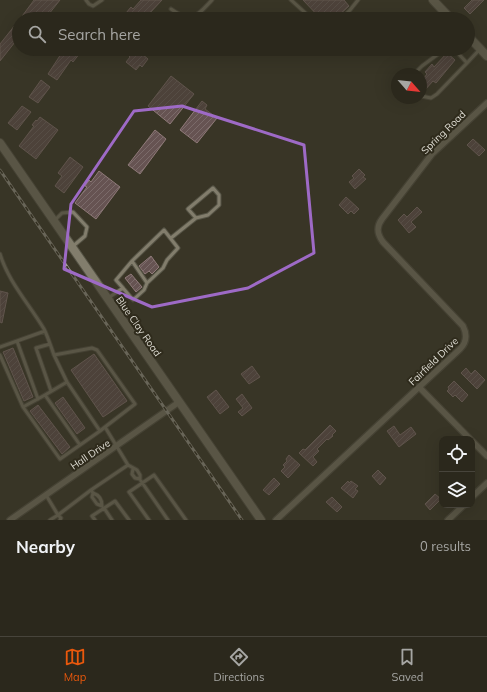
<!DOCTYPE html>
<style>
:root{--surface:#2b281c;--page:#373429;--text:#f1f3f6;--muted:#a6a6a3;--line:#47443b;--accent:#ea580c}
body{margin:0;font-family:Mulish,sans-serif;background:var(--page);color:var(--text)}
.controls{position:absolute;right:12px;bottom:12px;display:grid;overflow:hidden;border-radius:8px;box-shadow:0 4px 16px #0002}
.controls button{width:36px;height:36px;display:grid;place-items:center;padding:0;border:0;border-bottom:1px solid var(--line);background:var(--surface);color:var(--text);font:20px sans-serif}
.compass{position:absolute;left:391px;top:68px;width:36px;height:36px;border-radius:50%;background:var(--surface);box-shadow:0 4px 16px #0002;rotate:118deg}
.list{margin:0;padding:0;list-style:none}
h2{display:flex;justify-content:space-between;align-items:center;height:52px;margin:0;padding:0 16px;font-size:17px}
h2 small{font-size:13px;font-weight:400;color:var(--muted)}
.icon{flex:none;width:22px;height:22px;fill:none;stroke:currentColor;stroke-width:2;stroke-linecap:round;stroke-linejoin:round}
.map{position:relative;flex:none;width:487px;height:520px;overflow:hidden}
.search{position:absolute;background:var(--surface);box-shadow:0 4px 16px #0002;left:12px;right:12px;top:12px;height:44px;display:flex;align-items:center;gap:10px;box-sizing:border-box;padding:0 14px;border-radius:22px;color:var(--muted);font-size:15px}
.sheet{height:116px;background:var(--surface)}
nav{display:flex;justify-content:space-around;align-items:center;box-sizing:border-box;height:56px;border-top:1px solid var(--line);background:var(--surface);font-size:11px;color:var(--muted)}
nav a{display:grid;justify-items:center;gap:2px}
nav .on{color:var(--accent)}
.map>svg:first-child{display:block}
.building{fill:url(#building-hatch);stroke:#8f7a79}
.lines{fill:none;stroke-linecap:round;stroke-linejoin:round}
.lane-casing{stroke:#555345;stroke-width:5}
.street-casing{stroke:#555345;stroke-width:8}
.secondary-casing{stroke:#555345;stroke-width:10}
.lane{stroke:#827d6c;stroke-width:3}
.street{stroke:#827d6c;stroke-width:5.5}
.secondary{stroke:#827d6c;stroke-width:8}
.rail-casing{stroke:#a29f94;stroke-width:3}
.rail{stroke:#2f2b1c;stroke-width:1.5;stroke-dasharray:4.5;stroke-linecap:butt}
.marked{fill:none;stroke:#9e6ac6;stroke-width:3;stroke-linejoin:round}
.labels{text-anchor:middle;stroke-width:4;stroke-linejoin:round;paint-order:stroke}
.street-label{font-size:10px;fill:#dfddd4;stroke:#2f2b1c}
</style>
<div class="map">
<svg width="487" height="520" viewBox="0 0 487 520">
<defs>
<pattern id="building-hatch" width="6" height="6" patternUnits="userSpaceOnUse"><rect width="6" height="6" fill="#665352"/><path d="M-1 1l2-2M0 6l6-6M5 7l2-2" fill="none" stroke="#7b6b6a"/></pattern>
</defs>
<rect width="100%" height="100%" fill="#393526"/>
<path class="building" d="M34,0H60L45,19H20Z
M141,0H162L149,14L147,13L142,19H121L131,7L133,9Z
M303,0H344L349,6L335,19H321Z
M472,0H484L470,14L464,8Z
M19,20V37L0,61V44Z
M63,49H83L73,62L71,60L57,80L48,74L61,54L60,53Z
M133,49H136L148,59L142,67L140,65L136,70L126,62L130,57L128,55Z
M447,53L455,60L436,83L433,81L424,91L421,88V82L427,74L425,72L432,64L434,67Z
M171,76L194,94L170,124L148,106Z
M41,80L50,87L38,103L29,97Z
M202,101L207,105L205,109L217,118L197,143L180,130Z
M22,106L31,112L17,130L8,123Z
M40,117L58,130L36,159L19,146L34,126L32,125L36,120L37,121Z
M155,130L166,139L140,174L128,165Z
M473,139L485,150L479,156L467,145Z
M70,157L83,167L64,193L55,186L62,176L58,173Z
M359,169L365,175L363,177L366,179L355,189L349,182L354,178L352,176Z
M99,171L120,187L96,219L75,203L87,187L85,186L89,180L91,182Z
M346,197L359,209L354,214L351,211L348,214L339,205Z
M417,207L422,212L411,222L416,227L409,233L398,220L404,214L407,217Z
M151,256L159,267L152,274L149,271L145,274L139,266Z
M131,274L142,287L136,292L125,278Z
M0,291L8,293L2,323L0,322Z
M13,348L33,397L24,401L3,352Z
M94,354L127,401L103,417L71,370Z
M252,366L260,377L249,384L241,374Z
M466,368L471,374L475,370L485,380L477,389L461,373Z
M454,381L468,395L462,402L455,395L453,397L447,391L449,389L448,387Z
M216,390L229,407L220,414L207,397Z
M242,394L252,408L242,416L238,412L243,408L236,399Z
M63,397L85,428L77,434L55,403Z
M38,405L70,447L62,454L30,411Z
M330,425L336,431L332,435L333,436L328,440L327,439L317,449L319,451L313,457L317,462L313,466L299,453L303,449L305,450Z
M394,426L400,435L411,427L416,434L399,447L387,431Z
M289,455L300,465L288,478L281,471L285,467L283,465L287,461L286,459Z
M378,470L386,478L380,485L372,476Z
M274,478L280,484L269,495L263,490Z
M348,481L349,483L351,481L358,486L355,489L358,491L353,498L341,488Z
M435,494L441,499L430,510L425,504Z
M332,497L342,507L337,512L326,502Z"/>
<g class="lines">
<defs>
<path id="lane" d="M86,0L89,4L93,6L102,0
M291,0L312,19
M171,9C192,24 196,17 212,0
M341,19L350,10L358,0
M454,49L467,63L480,49
M414,74L422,66L445,49
M421,96L431,98L437,94L467,63
M55,220L62,213L73,212L87,227L85,236L72,247
M171,238L196,218L208,215L219,205V195L213,188L188,209L196,218
M0,254C8,281 29,304 44,329C48,337 51,347 54,355
M132,261L164,230L178,248L167,260L163,268L147,283
M108,298L123,288L133,300L144,290L147,283L132,261L116,280L123,288
M17,341L38,399
M50,344L36,348L51,391
M0,347L45,331
M0,355L23,407
M67,382L45,395L80,445L100,431
M45,395L23,407L60,459L80,445
M105,427L100,431L67,382L54,355L92,348L97,350L135,404L105,427L128,465L137,470L140,475V479L135,478L132,474L133,469
M141,481L168,520
M93,493C99,495 102,500 102,506L97,504L92,497L93,493L91,490L128,465
M46,495L58,515L50,520
M104,508L112,520
M60,520L61,518L58,515L91,490
M95,520L92,516L115,501L129,520
M149,520L129,492L154,475L186,520"/>
<path id="street" d="M419,387L470,439
M472,441L487,456
M472,497L487,483
M10,520L179,402
M276,520L460,349C467,342 467,334 463,326L383,242C377,234 376,227 382,219L432,154L487,103
M448,520L464,505"/>
<path id="secondary" d="M433,0L451,19
M468,36L487,56
M0,143L261,520"/>
</defs>
<use href="#lane" class="lane-casing"/>
<use href="#street" class="street-casing"/>
<use href="#secondary" class="secondary-casing"/>
<use href="#lane" class="lane"/>
<use href="#street" class="street"/>
<use href="#secondary" class="secondary"/>
<defs>
<path id="rail" d="M0,170L242,520"/>
</defs>
<use href="#rail" class="rail-casing"/>
<use href="#rail" class="rail"/>
</g>
<path d="M0 0H487V520H0ZM182,106L304,145L314,253L248,288L152,307L64,269L71,204L134,111Z" fill="#393526" fill-opacity=".55" fill-rule="evenodd"/>
<path class="marked" d="M182,106L304,145L314,253L248,288L152,307L64,269L71,204L134,111Z"/>
<g class="labels">
<g class="street-label">
<text transform="translate(443 132) rotate(-44)" y="4">Spring Road</text>
<text transform="translate(139 326) rotate(55)" y="4">Blue Clay Road</text>
<text transform="translate(433 361) rotate(-44)" y="4">Fairfield Drive</text>
<text transform="translate(90 454) rotate(-34)" y="4">Hall Drive</text>
</g>
</g>
</svg>
<div class="controls">
<button><svg class="icon" aria-label="locate" viewBox="0 0 24 24"><circle cx="12" cy="12" r="6"/><path d="M12 2v4M12 18v4M2 12h4M18 12h4"/></svg></button>
<button><svg class="icon" aria-label="layers" viewBox="0 0 24 24"><path d="M12 4l9 5-9 5-9-5zM3 14l9 5 9-5"/></svg></button>
</div>
<svg class="compass" viewBox="-18 -18 36 36"><path d="M0-13l5 13h-10z" fill="#e53935"/><path d="M0 13l5-13h-10z" fill="#a6a6a3"/></svg>
<div class="search"><svg class="icon" aria-label="search" viewBox="0 0 24 24"><circle cx="10" cy="10" r="6"/><path d="M15 15l6 6"/></svg>Search here</div>
</div>
<section class="sheet">
<h2>Nearby<small>0 results</small></h2>
<ul class="list">
</ul>
</section>
<nav>
<a class="on"><svg class="icon" aria-label="map" viewBox="0 0 24 24"><path d="M3 6l6-2 6 2 6-2v14l-6 2-6-2-6 2zM9 4v14M15 6v14"/></svg>Map</a>
<a><svg class="icon" aria-label="directions" viewBox="0 0 24 24"><path d="M12 3l9 9-9 9-9-9zM9 14v-3h6M13 9l2 2-2 2"/></svg>Directions</a>
<a><svg class="icon" aria-label="saved" viewBox="0 0 24 24"><path d="M7 4h10v16l-5-4-5 4z"/></svg>Saved</a>
</nav>
